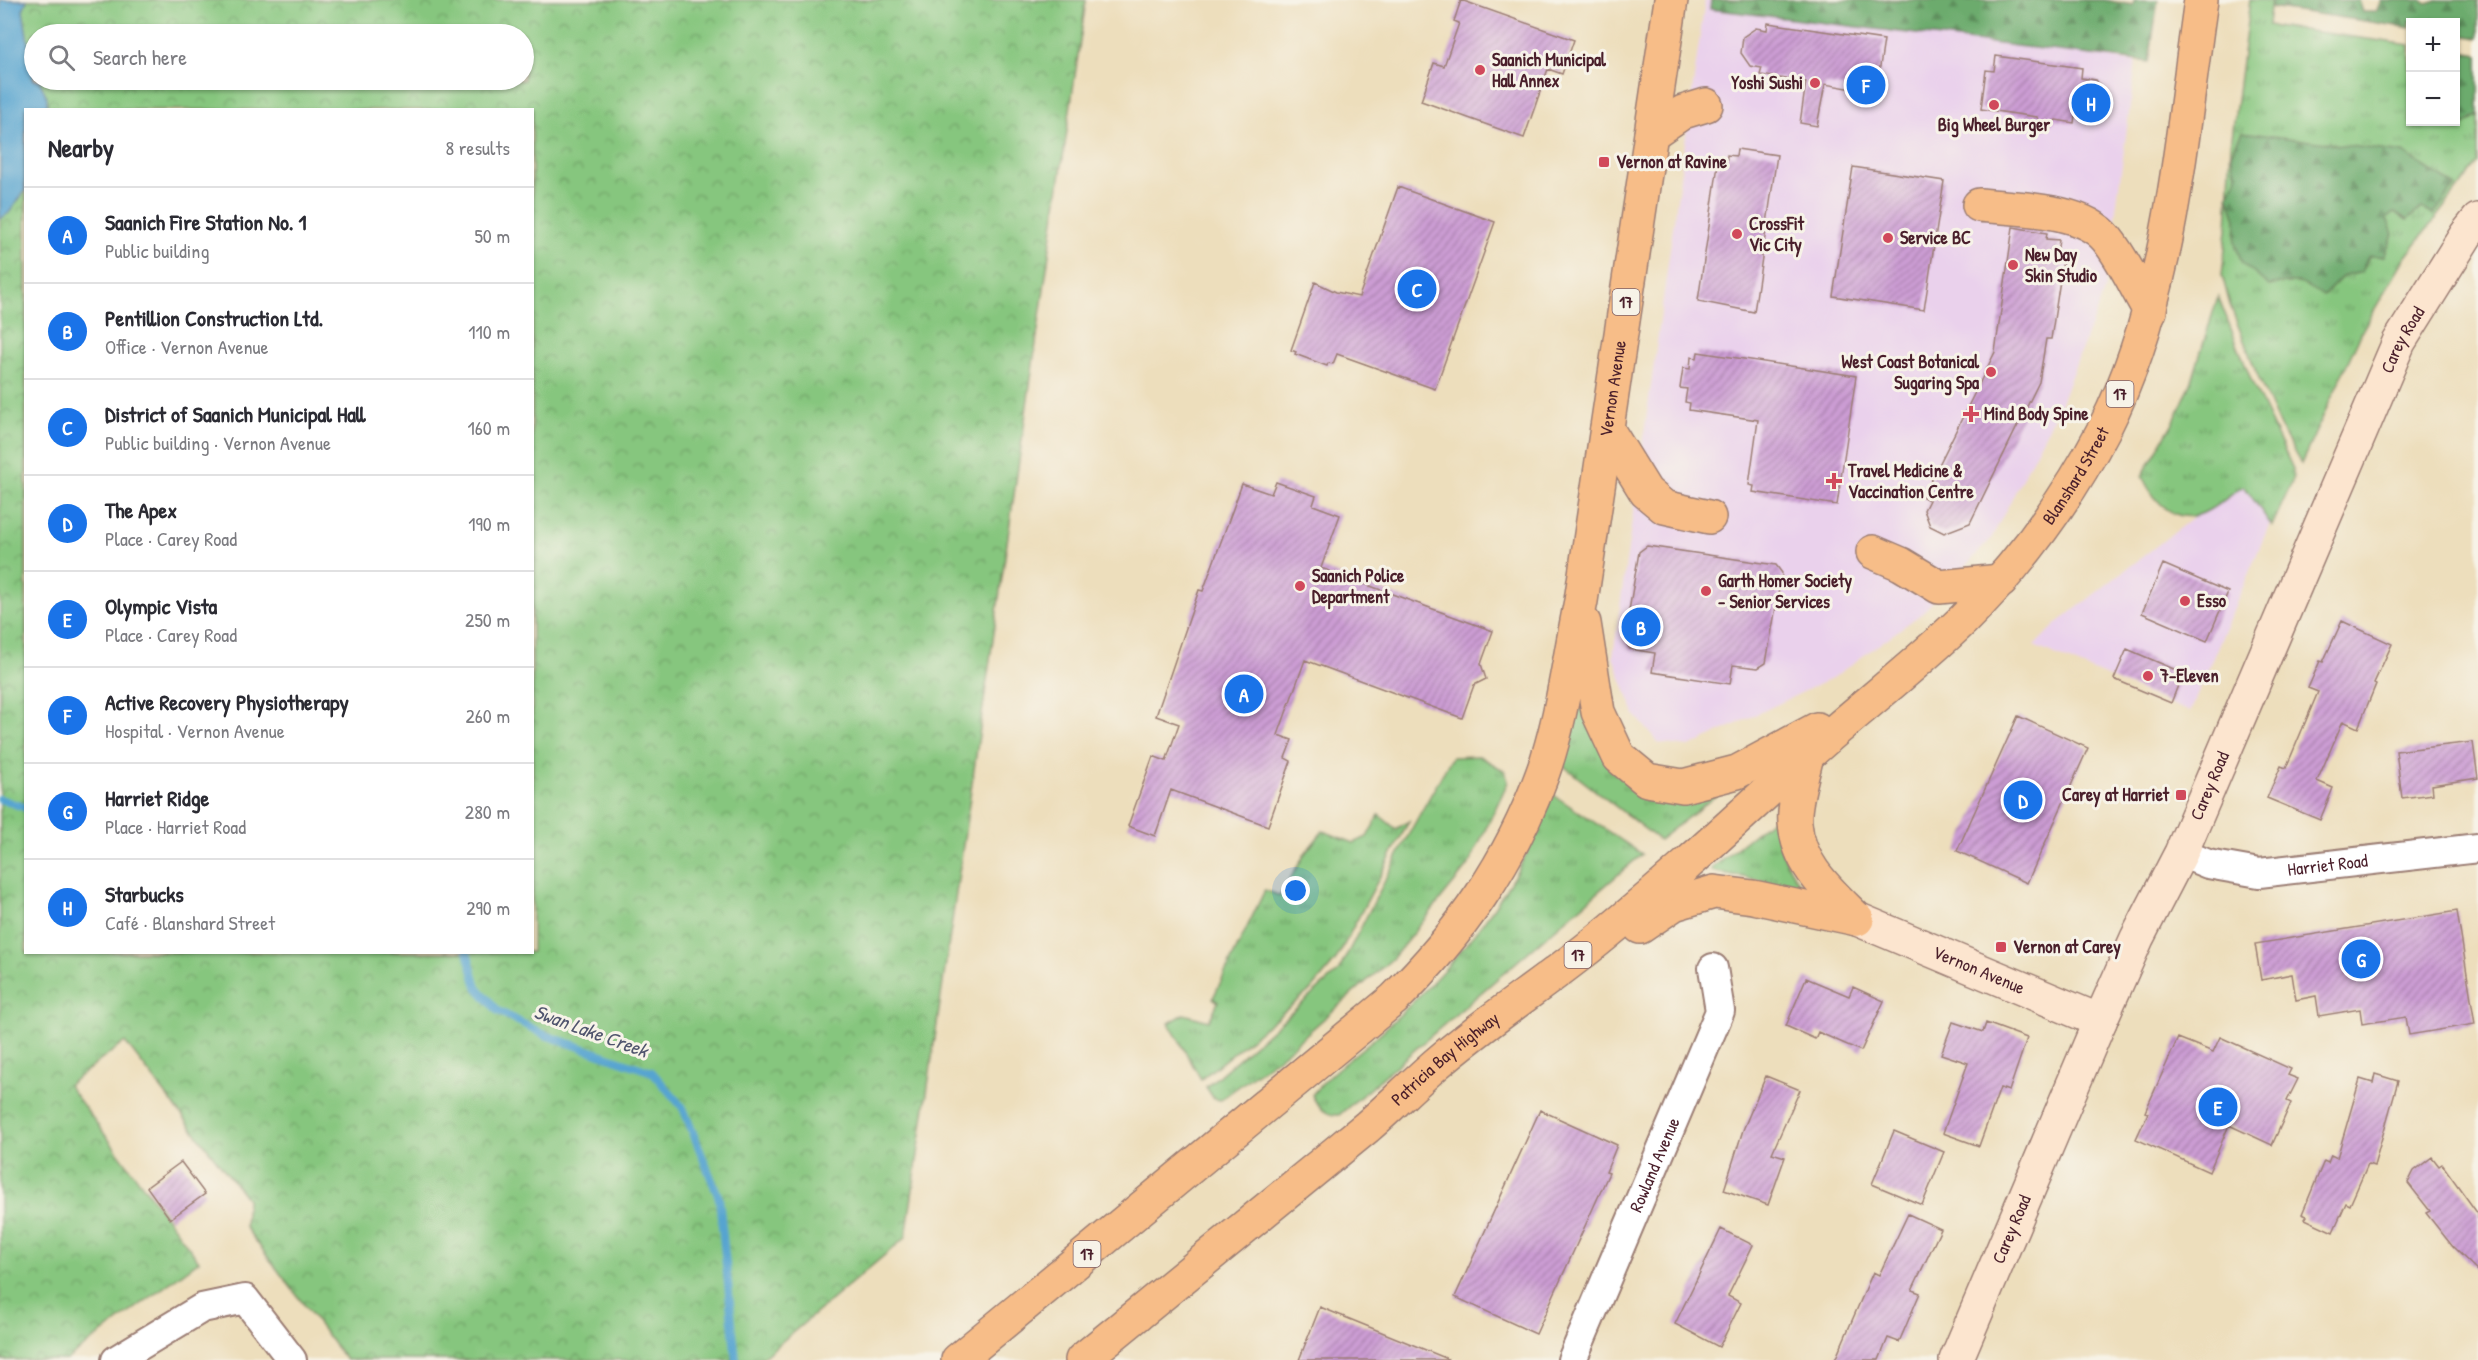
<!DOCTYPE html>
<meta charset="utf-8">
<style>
:root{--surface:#fff;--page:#f2f2f3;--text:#2b2b33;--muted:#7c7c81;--line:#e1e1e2;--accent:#1a73e8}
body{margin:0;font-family:"Patrick Hand",sans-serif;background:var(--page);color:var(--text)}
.controls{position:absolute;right:18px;top:18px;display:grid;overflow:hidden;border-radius:0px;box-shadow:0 2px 4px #0004}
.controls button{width:54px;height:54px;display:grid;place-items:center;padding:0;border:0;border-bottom:2px solid var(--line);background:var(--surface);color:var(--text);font:30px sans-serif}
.you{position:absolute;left:1296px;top:891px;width:21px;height:21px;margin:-15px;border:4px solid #fff;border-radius:50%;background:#1a73e8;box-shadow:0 0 0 9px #1a73e833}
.badge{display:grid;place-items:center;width:39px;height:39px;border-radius:50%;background:var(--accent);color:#fff;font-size:20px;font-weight:700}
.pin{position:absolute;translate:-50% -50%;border:3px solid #fff;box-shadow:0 2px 6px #0006}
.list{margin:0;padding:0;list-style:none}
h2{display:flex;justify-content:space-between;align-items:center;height:78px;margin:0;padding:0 24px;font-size:26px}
h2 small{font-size:20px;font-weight:400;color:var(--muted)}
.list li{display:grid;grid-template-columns:39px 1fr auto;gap:18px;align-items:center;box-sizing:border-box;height:96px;padding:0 24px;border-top:2px solid var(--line)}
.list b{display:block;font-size:22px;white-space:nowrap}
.list p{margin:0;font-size:20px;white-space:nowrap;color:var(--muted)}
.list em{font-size:20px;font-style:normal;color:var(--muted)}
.icon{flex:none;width:33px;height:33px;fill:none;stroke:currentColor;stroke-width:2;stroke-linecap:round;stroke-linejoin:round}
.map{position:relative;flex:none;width:2478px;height:1360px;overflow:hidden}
.search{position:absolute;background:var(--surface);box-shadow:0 2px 4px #0004;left:24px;top:24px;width:510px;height:66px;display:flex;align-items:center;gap:15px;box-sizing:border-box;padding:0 21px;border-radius:33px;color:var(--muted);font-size:22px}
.panel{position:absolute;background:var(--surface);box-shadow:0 2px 4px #0004;left:24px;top:108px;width:510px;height:846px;border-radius:0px}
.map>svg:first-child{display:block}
.built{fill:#ead1ec}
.grass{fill:url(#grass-tufts);stroke:#687254;stroke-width:1.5}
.forest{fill:url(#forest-firs);stroke:#5b654c;stroke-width:1.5}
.park{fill:url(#park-crowns);stroke:#687254;stroke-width:1.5;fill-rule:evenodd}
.water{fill:#56a4d0;stroke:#50627e;stroke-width:1.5}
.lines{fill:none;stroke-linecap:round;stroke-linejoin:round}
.stream{stroke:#56a4d0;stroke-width:8}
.building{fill:url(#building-hatch)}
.street-casing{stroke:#9c7e74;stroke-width:32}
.secondary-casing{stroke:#9c7e74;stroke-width:36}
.highway-casing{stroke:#9c7e74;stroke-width:36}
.street{stroke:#fff;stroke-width:28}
.secondary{stroke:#fce5cf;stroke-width:33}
.highway{stroke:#f7bd88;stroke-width:33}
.poi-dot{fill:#d1495b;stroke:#f7f3e8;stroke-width:2}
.labels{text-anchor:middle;stroke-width:6;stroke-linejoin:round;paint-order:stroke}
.shield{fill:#f7f3e8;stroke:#7e5f64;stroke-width:1.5}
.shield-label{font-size:16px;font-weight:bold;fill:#4a1f2b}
.poi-label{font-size:18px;font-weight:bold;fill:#4a1f2b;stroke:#f7f3e8;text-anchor:start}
.street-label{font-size:18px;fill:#4a1f2b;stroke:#f7f3e8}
.water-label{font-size:20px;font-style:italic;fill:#4f546d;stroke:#f7f3e8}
</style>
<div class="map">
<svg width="2478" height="1360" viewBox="0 0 2478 1360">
<defs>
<pattern id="grass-tufts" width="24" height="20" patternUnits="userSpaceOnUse" patternTransform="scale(1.5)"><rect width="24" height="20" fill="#86c67e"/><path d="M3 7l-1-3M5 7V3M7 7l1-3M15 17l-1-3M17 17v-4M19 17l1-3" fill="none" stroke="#70a067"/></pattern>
<pattern id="forest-firs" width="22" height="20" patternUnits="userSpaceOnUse" patternTransform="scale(1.5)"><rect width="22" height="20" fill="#6cab6d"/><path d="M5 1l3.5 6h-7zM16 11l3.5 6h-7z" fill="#5b8b5a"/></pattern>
<pattern id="park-crowns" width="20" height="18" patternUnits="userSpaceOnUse" patternTransform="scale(1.5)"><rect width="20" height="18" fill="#86c67e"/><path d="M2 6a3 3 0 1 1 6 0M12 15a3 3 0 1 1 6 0" fill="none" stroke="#70a067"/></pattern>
<pattern id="building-hatch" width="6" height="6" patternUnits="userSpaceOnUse" patternTransform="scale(1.5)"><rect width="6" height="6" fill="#cc9dd4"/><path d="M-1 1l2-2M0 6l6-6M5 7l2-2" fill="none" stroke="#a87fac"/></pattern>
</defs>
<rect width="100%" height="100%" fill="#f7f3e8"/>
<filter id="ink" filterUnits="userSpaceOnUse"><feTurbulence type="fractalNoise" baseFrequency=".0167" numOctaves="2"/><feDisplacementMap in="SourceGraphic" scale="12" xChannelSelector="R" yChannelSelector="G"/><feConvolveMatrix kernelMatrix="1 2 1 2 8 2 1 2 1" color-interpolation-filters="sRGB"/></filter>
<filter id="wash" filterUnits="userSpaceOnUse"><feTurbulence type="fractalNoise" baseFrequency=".008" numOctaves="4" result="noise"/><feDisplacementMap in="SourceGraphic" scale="24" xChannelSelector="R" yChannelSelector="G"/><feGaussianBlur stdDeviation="1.35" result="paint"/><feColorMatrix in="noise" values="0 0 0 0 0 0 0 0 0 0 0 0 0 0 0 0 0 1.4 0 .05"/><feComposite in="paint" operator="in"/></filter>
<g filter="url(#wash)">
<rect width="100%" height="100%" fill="#eddebc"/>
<path class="built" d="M1705,0L2136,62L2105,289L2059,407L1991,539L1921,614L1834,677L1689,747L1659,743L1635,715L1613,656Z
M2267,460L2289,478L2190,712L2034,646L2060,621Z"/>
<path class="grass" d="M2250,0H2271L2268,25L2410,45V122H2448L2457,129L2478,116V163L2404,259L2363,329L2301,464L2280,427L2261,384L2230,305L2222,275L2227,230L2231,145Z
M2218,296L2252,382L2293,469V480L2272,526L2244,486C2232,494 2221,503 2209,510C2177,529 2154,502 2142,476L2174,421L2192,381Z
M1579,699L1615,771L1732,783L1659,840L1561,764Z
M1479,756L1505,771L1508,782L1468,866L1393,958L1286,1052L1220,1100L1214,1099L1206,1087L1338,972L1411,830L1452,757Z
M1552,794L1642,854L1339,1115C1325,1116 1317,1106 1312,1095C1332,1069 1363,1050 1387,1027C1459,960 1520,888 1552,794Z
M1379,815L1396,829L1409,821L1336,960L1312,989L1201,1079L1169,1023L1184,1014L1209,1021L1218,1002L1213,998L1265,890L1280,896L1306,852L1323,831L1354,843L1367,837Z
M1775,817H1777C1775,849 1790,872 1809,896L1764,881L1712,871L1711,869Z"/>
<path class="forest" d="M1711,0H2104L2133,5L2134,0H2158L2149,62L1710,9Z
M2271,0H2359L2363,12H2376L2381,0H2421L2427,4L2440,0H2478V38L2456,34V22H2410V28L2271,7Z
M2456,51L2478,55V116L2457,129L2448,122H2456Z
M2242,132L2403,153L2455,186L2433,215L2422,208L2407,220L2395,212L2387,218L2393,234L2384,256H2369L2362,272L2342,277L2323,296C2302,281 2294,280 2269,286L2242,263L2235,243L2236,219L2228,195L2237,178L2231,154Z"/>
<path class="park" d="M0,0H1086L906,1237L760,1360H346L245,1227L247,1199L125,1042L68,1085L199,1261L66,1360H0ZM34,34H524V80H34ZM26,110H532V952H26Z"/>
<path class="water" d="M0,0H27L23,10L34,80H39L47,97V109L26,110L25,191L9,213L0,219Z"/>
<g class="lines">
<path class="stream" d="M0,799L26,808
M467,952L477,987L498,1011L545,1035L652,1072L683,1108L719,1198L736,1360"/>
</g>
<g id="blocks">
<path class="building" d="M1461,0L1574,40L1562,74L1548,69L1524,138L1421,101L1434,63L1444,66L1459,23L1454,21Z
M1768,23L1884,40L1876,93L1825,84L1817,126L1800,123L1806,82L1760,75L1762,68L1750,66L1741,53L1743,37L1756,28L1767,30Z
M1996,56L2082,68L2081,78L2096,80L2105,92L2103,108L2091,117L2075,115L2074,123L2056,120L2044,130L2037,117L1981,109L1986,70L1994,71Z
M1737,149L1777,155L1754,312L1698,301L1718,165L1726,166L1727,155L1736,156Z
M1853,167L1944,181L1924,310L1833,296Z
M1398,187L1495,222L1435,389L1337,354L1333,364L1328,363L1327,366L1295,354L1296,352L1291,350L1315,282L1336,292L1359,297Z
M2013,227L2047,233L2046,239L2059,240L2057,253L2064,254L2051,339H2046L2039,382L1970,523L1944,533L1930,526L1924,510L1929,500L1923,497L1995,352Z
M1698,352L1856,376L1837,505L1753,492L1754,486L1749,485L1758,420L1689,410L1690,403L1685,402L1687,389L1680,388L1683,368L1690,369L1691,357L1697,358Z
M1276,482L1316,496L1313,505L1340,515L1321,568L1493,631L1481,664L1486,679L1474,685L1462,718L1305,660L1278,735L1292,740L1285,758L1291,761L1268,826L1171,790L1155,836L1128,826L1153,756L1166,761L1179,724L1156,716L1199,590L1203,591L1242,484L1271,494Z
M1647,546L1776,565L1782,573L1766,663L1758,668L1733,665L1730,684L1652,672L1655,653L1630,649L1624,640L1639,552Z
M2163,564L2228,592L2207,641L2142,613Z
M2342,621L2392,644L2374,683L2376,684L2358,728L2343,721L2317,781L2333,788L2320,820L2267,798L2281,766L2286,768L2318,692L2308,688L2320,661L2323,662Z
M2127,649L2183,673L2171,703L2114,679Z
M2018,716L2088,748L2027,883L1957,851Z
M2473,742L2478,778L2432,785L2433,794L2402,798L2396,751Z
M2457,911L2475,1024L2409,1035L2406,1017L2362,1024L2360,1009L2319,1016L2316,996L2296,1000L2292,974L2261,980L2255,944Z
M1806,978L1849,996L1853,987L1884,1001L1861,1051L1818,1032L1815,1039L1786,1026Z
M1953,1022L1983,1032L1986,1023L2027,1038L2009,1091L2000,1088L1979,1146L1943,1133L1968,1063L1941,1054Z
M2220,1037L2291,1069L2288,1075L2298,1079L2287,1101L2291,1103L2272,1145L2229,1125L2209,1172L2136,1139L2148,1113L2145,1112L2178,1038L2213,1052Z
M2375,1074L2398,1081L2374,1166L2368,1164L2350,1205L2346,1203L2333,1232L2305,1219L2307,1216L2302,1214L2324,1161L2328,1163L2331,1155L2337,1158L2360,1079L2373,1083Z
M1766,1076L1800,1090L1772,1153L1785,1157L1768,1205L1724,1190L1743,1130Z
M1540,1110L1617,1145L1606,1172L1609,1173L1536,1334L1455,1297Z
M1894,1131L1944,1152L1922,1205L1872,1184Z
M2432,1157L2439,1166L2442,1164L2478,1214V1271L2453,1247L2426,1213L2430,1211L2408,1183L2414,1171Z
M181,1162L205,1194L170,1219L147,1187Z
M1908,1214L1941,1229L1912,1290L1920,1293L1899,1342L1888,1338L1879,1360H1835L1873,1272L1879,1275Z
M1721,1229L1753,1245L1728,1296L1741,1303L1719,1347L1675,1324Z
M1320,1307L1448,1359V1360H1299Z"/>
</g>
</g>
<g filter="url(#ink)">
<use href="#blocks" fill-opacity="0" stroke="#9c7e74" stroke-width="1.5"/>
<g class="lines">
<defs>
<g id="street">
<path id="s1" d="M2181,853L2208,864L2259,873L2478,848"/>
<path d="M116,1360L202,1308L245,1299L292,1360"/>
<path id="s2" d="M1572,1360L1720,1011L1713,968"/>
</g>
<g id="secondary">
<path id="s3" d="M1857,919L2100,1021"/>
<path id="s4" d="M1956,1360L2100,1021L2137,938L2181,853L2399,342L2466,235L2478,220"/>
</g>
<g id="highway">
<path d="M1651,134L1683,112L1706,105"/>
<path d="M1979,205C2017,209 2082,208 2107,239C2124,260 2136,288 2150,311"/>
<path d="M1607,429L1646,492L1664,507L1709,517"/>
<path d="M1873,552L1901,564L1939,587L2001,581"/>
<path d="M1584,623L1598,712L1619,757L1647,780L1683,786L1737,772L1817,729"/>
<path d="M1807,755C1803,774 1793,804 1795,823C1798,865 1829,891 1857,919"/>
<path d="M1640,927L1674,904L1714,892L1753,897L1857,919"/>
<path id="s5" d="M958,1360L1394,999C1460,934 1510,863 1542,775C1562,720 1569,658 1581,601L1671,0"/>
<path id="s6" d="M1082,1360C1176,1282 1272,1205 1367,1127C1390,1107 1412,1085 1435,1065C1488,1019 1549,981 1603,936C1672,880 1737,819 1803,759C1855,712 1912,669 1963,620C2020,564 2067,500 2104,429C2171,297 2180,144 2201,0"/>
</g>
</defs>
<use href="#street" class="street-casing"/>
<use href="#secondary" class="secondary-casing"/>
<use href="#highway" class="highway-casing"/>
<use href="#street" class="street"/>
<use href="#secondary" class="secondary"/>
<use href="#highway" class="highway"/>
</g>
</g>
<g class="poi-dot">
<circle cx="1480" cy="70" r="6"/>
<circle cx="1815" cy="83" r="6"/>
<circle cx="1994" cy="105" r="6"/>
<rect x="1598" y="156" width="12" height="12" rx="3"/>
<circle cx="1737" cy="234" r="6"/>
<circle cx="1888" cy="238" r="6"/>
<circle cx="2013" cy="265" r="6"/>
<circle cx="1991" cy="372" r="6"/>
<path d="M1968 405h6v6h6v6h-6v6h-6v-6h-6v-6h6z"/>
<path d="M1831 472h6v6h6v6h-6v6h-6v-6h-6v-6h6z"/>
<circle cx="1300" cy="586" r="6"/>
<circle cx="1706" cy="591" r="6"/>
<circle cx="2185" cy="601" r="6"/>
<circle cx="2148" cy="676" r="6"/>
<rect x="2175" y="789" width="12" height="12" rx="3"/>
<rect x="1995" y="941" width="12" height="12" rx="3"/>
</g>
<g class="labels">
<g class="shield">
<rect x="1612.5" y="289" width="27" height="26" rx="4.5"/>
<rect x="2106.5" y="381" width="27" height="26" rx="4.5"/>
<rect x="1564.5" y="942" width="27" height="26" rx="4.5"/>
<rect x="1073.5" y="1241" width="27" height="26" rx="4.5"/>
</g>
<g class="shield-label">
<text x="1626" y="308">17</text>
<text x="2120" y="400">17</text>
<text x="1578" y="961">17</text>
<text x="1087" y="1260">17</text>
</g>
<g class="poi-label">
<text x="1492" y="66">Saanich Municipal<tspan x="1492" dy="21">Hall Annex</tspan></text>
<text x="1803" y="89" text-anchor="end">Yoshi Sushi</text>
<text x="1994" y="131" text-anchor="middle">Big Wheel Burger</text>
<text x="1616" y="168">Vernon at Ravine</text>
<text x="1749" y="230">CrossFit<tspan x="1749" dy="21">Vic City</tspan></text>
<text x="1900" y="244">Service BC</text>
<text x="2025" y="261">New Day<tspan x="2025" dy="21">Skin Studio</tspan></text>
<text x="1979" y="368" text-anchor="end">West Coast Botanical<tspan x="1979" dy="21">Sugaring Spa</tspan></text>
<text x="1984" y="420">Mind Body Spine</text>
<text x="1848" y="477">Travel Medicine &amp;<tspan x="1848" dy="21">Vaccination Centre</tspan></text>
<text x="1312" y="582">Saanich Police<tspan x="1312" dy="21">Department</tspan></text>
<text x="1718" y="587">Garth Homer Society<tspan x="1718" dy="21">- Senior Services</tspan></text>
<text x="2197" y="607">Esso</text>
<text x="2160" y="682">7-Eleven</text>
<text x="2169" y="801" text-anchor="end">Carey at Harriet</text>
<text x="2013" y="953">Vernon at Carey</text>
</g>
<g class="street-label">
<text dy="6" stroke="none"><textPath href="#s4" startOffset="1114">Carey Road</textPath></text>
<text dy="6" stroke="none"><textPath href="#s5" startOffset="1230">Vernon Avenue</textPath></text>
<text dy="6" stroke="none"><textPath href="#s6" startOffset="1335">Blanshard Street</textPath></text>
<text dy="6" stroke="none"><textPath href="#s4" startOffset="628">Carey Road</textPath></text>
<text dy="6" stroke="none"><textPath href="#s1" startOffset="150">Harriet Road</textPath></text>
<text dy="6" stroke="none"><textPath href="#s3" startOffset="132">Vernon Avenue</textPath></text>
<text dy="6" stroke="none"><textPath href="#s6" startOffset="472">Patricia Bay Highway</textPath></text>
<text dy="6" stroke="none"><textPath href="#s2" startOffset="212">Rowland Avenue</textPath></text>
<text dy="6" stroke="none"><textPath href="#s4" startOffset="142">Carey Road</textPath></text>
</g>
<g class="water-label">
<text transform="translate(591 1031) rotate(20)" y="7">Swan Lake Creek</text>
</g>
</g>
</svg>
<div class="controls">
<button>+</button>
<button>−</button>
</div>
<div class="you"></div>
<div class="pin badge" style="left:1244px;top:694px">A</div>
<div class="pin badge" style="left:1641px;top:627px">B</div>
<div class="pin badge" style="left:1417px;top:289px">C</div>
<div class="pin badge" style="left:2023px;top:800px">D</div>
<div class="pin badge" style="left:2218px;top:1107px">E</div>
<div class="pin badge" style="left:1866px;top:85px">F</div>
<div class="pin badge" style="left:2361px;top:959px">G</div>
<div class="pin badge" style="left:2091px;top:103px">H</div>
<div class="search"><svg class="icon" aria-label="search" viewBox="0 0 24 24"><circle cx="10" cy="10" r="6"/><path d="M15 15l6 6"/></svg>Search here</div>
<section class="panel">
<h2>Nearby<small>8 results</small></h2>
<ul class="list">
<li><span class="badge">A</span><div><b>Saanich Fire Station No. 1</b><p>Public building</p></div><em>50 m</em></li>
<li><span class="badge">B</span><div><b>Pentillion Construction Ltd.</b><p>Office · Vernon Avenue</p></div><em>110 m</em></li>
<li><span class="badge">C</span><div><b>District of Saanich Municipal Hall</b><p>Public building · Vernon Avenue</p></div><em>160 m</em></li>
<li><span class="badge">D</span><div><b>The Apex</b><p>Place · Carey Road</p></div><em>190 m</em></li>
<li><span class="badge">E</span><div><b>Olympic Vista</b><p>Place · Carey Road</p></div><em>250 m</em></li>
<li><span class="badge">F</span><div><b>Active Recovery Physiotherapy</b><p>Hospital · Vernon Avenue</p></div><em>260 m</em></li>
<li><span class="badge">G</span><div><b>Harriet Ridge</b><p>Place · Harriet Road</p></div><em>280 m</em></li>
<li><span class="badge">H</span><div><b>Starbucks</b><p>Café · Blanshard Street</p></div><em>290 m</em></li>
</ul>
</section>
</div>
